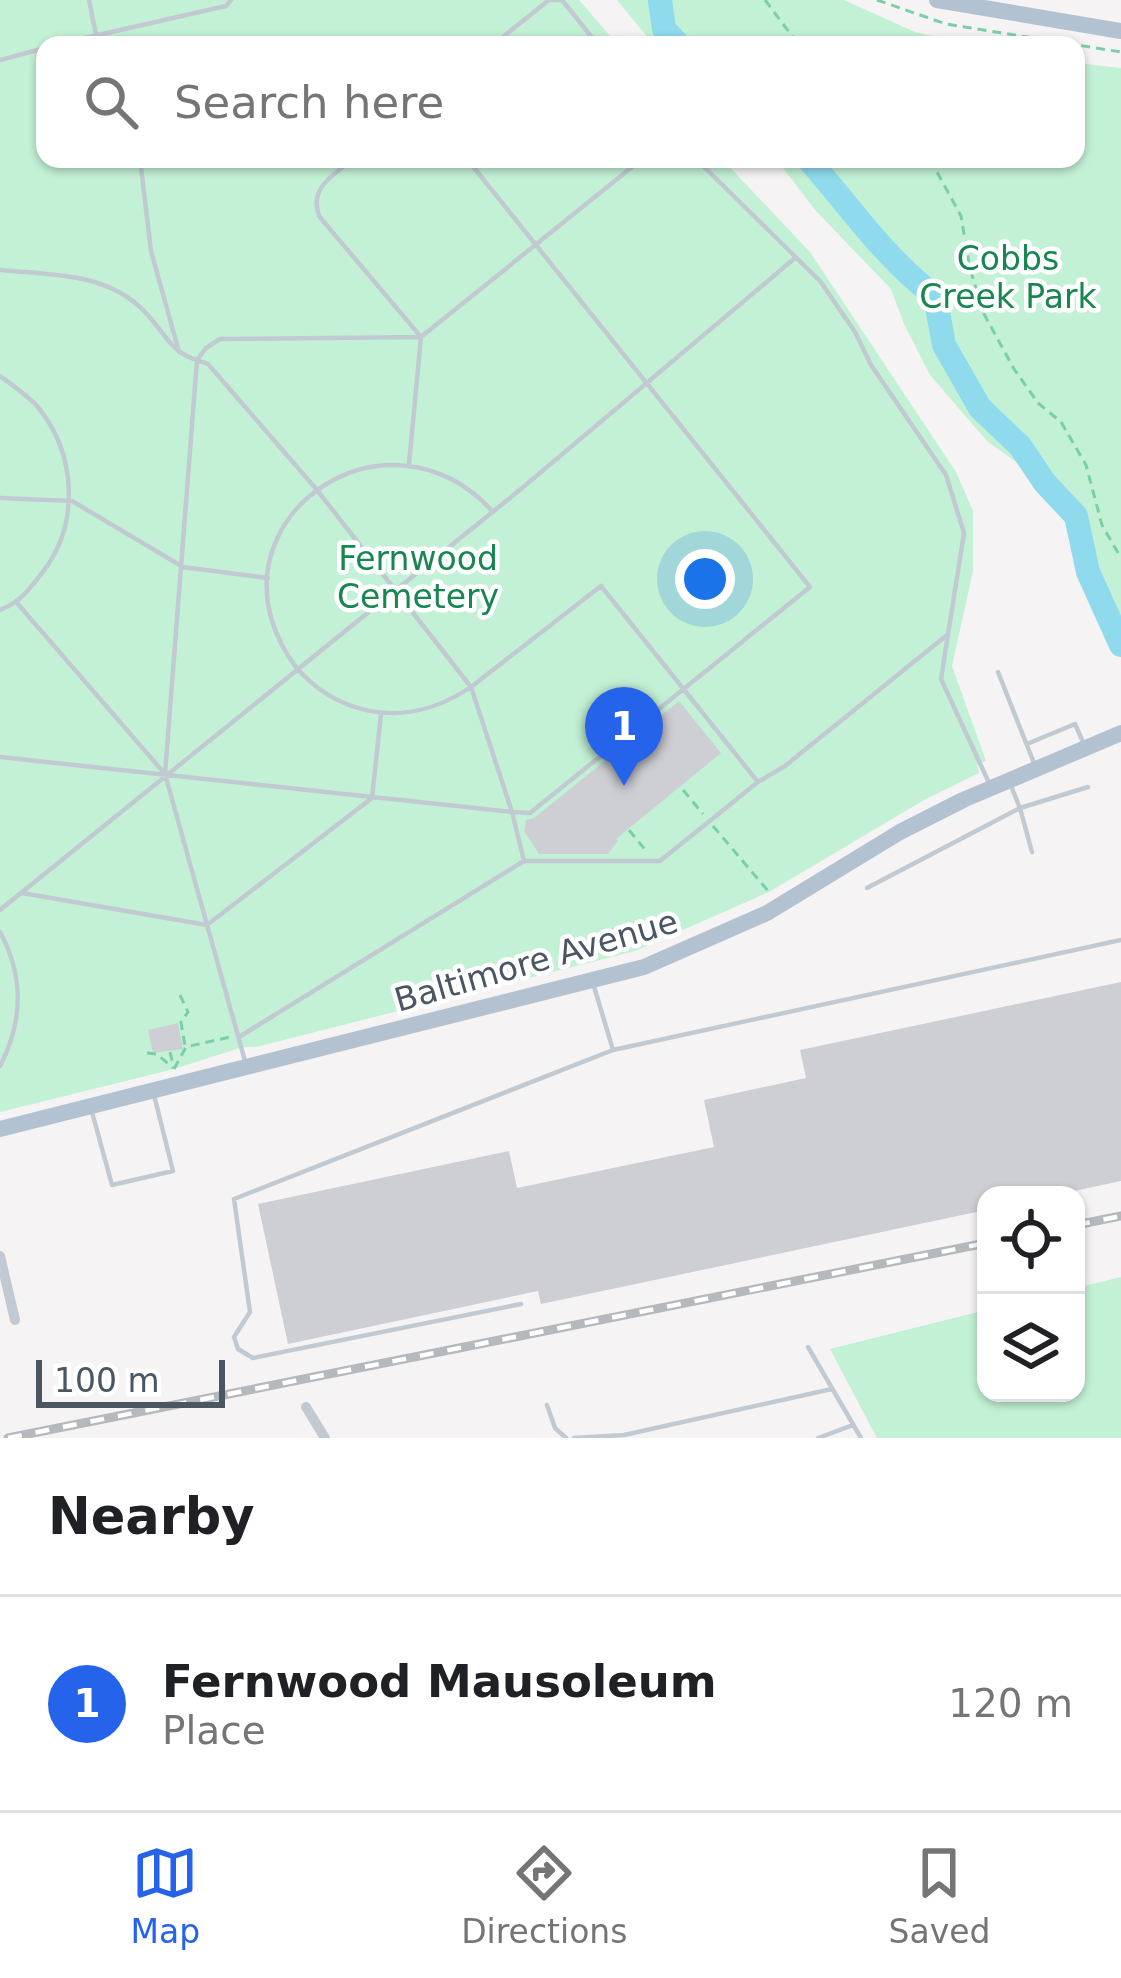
<!DOCTYPE html>
<style>
:root{--surface:#fff;--page:#f6f6f6;--text:#202124;--muted:#757577;--line:#e0e0e0;--accent:#2563eb}
body{margin:0;font-family:"DejaVu Sans",sans-serif;background:var(--page);color:var(--text)}
.controls{position:absolute;right:36px;bottom:36px;display:grid;overflow:hidden;border-radius:24px;box-shadow:0 3px 9px #0004}
.controls button{width:108px;height:108px;display:grid;place-items:center;padding:0;border:0;border-bottom:3px solid var(--line);background:var(--surface);color:var(--text);font:60px sans-serif}
.scale{position:absolute;left:36px;bottom:30px;width:189px;box-sizing:border-box;padding-left:12px;border:6px solid #4a5661;border-top:0;font-size:33px;line-height:42px;white-space:nowrap;color:#4a5661;-webkit-text-stroke:9px #fff;paint-order:stroke}
.you{position:absolute;left:705px;top:579px;width:42px;height:42px;margin:-30px;border:9px solid #fff;border-radius:50%;background:#1a73e8;box-shadow:0 0 0 18px #1a73e833}
.badge{display:grid;place-items:center;width:78px;height:78px;border-radius:50%;background:var(--accent);color:#fff;font-size:39px;font-weight:700}
.pin{position:absolute;translate:-50% -99px;filter:drop-shadow(0 3px 6px #0008)}
.pin::after{content:'';position:absolute;top:63px;width:42px;height:36px;background:inherit;clip-path:polygon(0 0,100% 0,50% 100%)}
.list{margin:0;padding:0;list-style:none}
h2{display:flex;justify-content:space-between;align-items:center;height:156px;margin:0;padding:0 48px;font-size:51px}
h2 small{font-size:39px;font-weight:400;color:var(--muted)}
.list li{display:grid;grid-template-columns:78px 1fr auto;gap:36px;align-items:center;box-sizing:border-box;height:216px;padding:0 48px;border-top:3px solid var(--line)}
.list b{display:block;font-size:45px;white-space:nowrap}
.list p{margin:0;font-size:39px;white-space:nowrap;color:var(--muted)}
.list em{font-size:39px;font-style:normal;color:var(--muted)}
.icon{flex:none;width:66px;height:66px;fill:none;stroke:currentColor;stroke-width:2;stroke-linecap:round;stroke-linejoin:round}
.map{position:relative;flex:none;width:1121px;height:1438px;overflow:hidden}
.search{position:absolute;background:var(--surface);box-shadow:0 3px 9px #0004;left:36px;right:36px;top:36px;height:132px;display:flex;align-items:center;gap:30px;box-sizing:border-box;padding:0 42px;border-radius:24px;color:var(--muted);font-size:45px}
.sheet{height:372px;background:var(--surface)}
nav{display:flex;justify-content:space-around;align-items:center;box-sizing:border-box;height:168px;border-top:3px solid var(--line);background:var(--surface);font-size:33px;color:var(--muted)}
nav a{display:grid;justify-items:center;gap:6px}
nav .on{color:var(--accent)}
.map>svg:first-child{display:block}
.green{fill:#c3f1d5}
.lines{fill:none;stroke-linecap:round;stroke-linejoin:round}
.river{stroke:#90daee;stroke-width:24}
.building{fill:#cdcfd5}
.path{stroke:#7ad0a6;stroke-width:3;stroke-dasharray:9 6;stroke-linecap:butt}
.service{stroke:#c1cad2;stroke-width:4.5}
.minor{stroke:#c1cad2;stroke-width:10}
.primary{stroke:#b3c2d1;stroke-width:16}
.rail-casing{stroke:#b5b8bd;stroke-width:9}
.rail{stroke:#fff;stroke-width:4.5;stroke-dasharray:14;stroke-linecap:butt}
.labels{text-anchor:middle;stroke-width:9;stroke-linejoin:round;paint-order:stroke}
.park-label{font-size:33px;fill:#17864f;stroke:#fff}
.street-label{font-size:33px;fill:#4a5661;stroke:#fff}
</style>
<div class="map">
<svg width="1121" height="1438" viewBox="0 0 1121 1438">
<rect width="100%" height="100%" fill="#f5f3f3"/>
<path class="green" d="M0,0H579L618,45H45V159H722L810,252L956,472L973,511V571L952,666L986,761L977,765L979,773L924,800L769,892L635,951L256,1047H243L174,1069L0,1112Z
M617,0H844L915,32L973,45H654Z
M1076,63L1121,68V645L1088,572L1076,516L1057,492L987,441L930,375L904,324L891,289L816,211L776,159H1076Z
M1121,1277V1438H877L830,1349L986,1310V1393H1076V1288Z"/>
<g class="lines">
<path class="river" d="M660,0L664,29L679,45
M808,159C849,205 885,259 935,296L944,345L980,408L1020,446L1045,483L1076,516L1088,572L1121,645"/>
</g>
<path class="building" d="M679,701L721,753L616,839L618,841L608,854H539L524,831L526,820L534,818Z
M1121,982V1181L1055,1195H986V1210L541,1304L538,1291L288,1344L258,1204L509,1151L517,1188L714,1147L704,1100L806,1078L800,1050Z
M178,1023L183,1049L153,1053L148,1030Z"/>
<g class="lines">
<path class="path" d="M765,0L792,36L804,45
M877,0L946,24L1121,52
M930,159L961,216L970,269L984,314L1014,369L1038,403L1061,422L1086,465L1102,525L1121,558
M683,790L703,814
M713,826L769,892
M629,830L647,852
M180,995L188,1012L181,1022L185,1046
M170,1052L174,1068
M147,1053L157,1054L173,1068
M174,1069L186,1047L230,1037"/>
<path class="service" d="M89,0L98,45
M54,45L226,6L231,0
M493,45L549,0H562L598,45
M0,60L45,48
M140,159L151,251L179,352
M353,159C333,176 309,187 319,216L421,337L220,339L206,348L197,360L208,364L317,490L471,687C434,712 392,721 349,705C320,694 296,673 282,645C214,514 389,397 493,512
M467,159L810,587L530,813L512,812L471,687L601,586L758,782L660,861H524
M696,159L820,281L855,332L871,365L946,475L964,533L941,679L990,785
M0,270C50,275 105,272 143,310C163,329 169,352 197,360L165,774L245,1061
M0,376C12,385 27,395 37,406C77,454 80,525 42,573C29,590 20,602 0,610
M409,464L421,337L642,159
M0,498L72,501L183,567L268,578
M17,603L165,774
M998,672L1034,763
M1027,744L1075,724L1083,742
M0,757L512,812L524,861L239,1037
M758,782L785,766L947,635
M1011,786L1020,808L1088,787
M867,888L1020,808L1032,852
M22,893L207,925L372,798L381,714
M0,910L521,489L795,258
M0,932C24,976 23,1022 0,1066
M593,983L613,1050L1121,940
M92,1112L112,1185L173,1171L154,1095
M521,1304L253,1358L238,1349L234,1337L250,1312L234,1199L613,1050
M808,1347L861,1438
M547,1405L555,1428L566,1438
M574,1438L624,1435L832,1389
M818,1438L853,1425"/>
<path class="minor" d="M0,1256L15,1320
M306,1407L325,1438"/>
<path class="primary" d="M937,0L1121,31
M0,1129L644,967L767,913L900,832L963,800L1121,733"/>
<defs>
<path id="rail" d="M1076,1225L1121,1216
M8,1438L986,1243"/>
</defs>
<use href="#rail" class="rail-casing"/>
<use href="#rail" class="rail"/>
</g>
<g class="labels">
<g class="park-label">
<text x="1008" y="270">Cobbs<tspan x="1008" dy="38">Creek Park</tspan></text>
<text x="418" y="570">Fernwood<tspan x="418" dy="38">Cemetery</tspan></text>
</g>
<g class="street-label">
<text transform="translate(536 960) rotate(-16)" y="12">Baltimore Avenue</text>
</g>
</g>
</svg>
<div class="controls">
<button><svg class="icon" aria-label="locate" viewBox="0 0 24 24"><circle cx="12" cy="12" r="6"/><path d="M12 2v4M12 18v4M2 12h4M18 12h4"/></svg></button>
<button><svg class="icon" aria-label="layers" viewBox="0 0 24 24"><path d="M12 4l9 5-9 5-9-5zM3 14l9 5 9-5"/></svg></button>
</div>
<div class="scale">100 m</div>
<div class="you"></div>
<div class="pin badge" style="left:624px;top:786px">1</div>
<div class="search"><svg class="icon" aria-label="search" viewBox="0 0 24 24"><circle cx="10" cy="10" r="6"/><path d="M15 15l6 6"/></svg>Search here</div>
</div>
<section class="sheet">
<h2>Nearby<small></small></h2>
<ul class="list">
<li><span class="badge">1</span><div><b>Fernwood Mausoleum</b><p>Place</p></div><em>120 m</em></li>
</ul>
</section>
<nav>
<a class="on"><svg class="icon" aria-label="map" viewBox="0 0 24 24"><path d="M3 6l6-2 6 2 6-2v14l-6 2-6-2-6 2zM9 4v14M15 6v14"/></svg>Map</a>
<a><svg class="icon" aria-label="directions" viewBox="0 0 24 24"><path d="M12 3l9 9-9 9-9-9zM9 14v-3h6M13 9l2 2-2 2"/></svg>Directions</a>
<a><svg class="icon" aria-label="saved" viewBox="0 0 24 24"><path d="M7 4h10v16l-5-4-5 4z"/></svg>Saved</a>
</nav>
